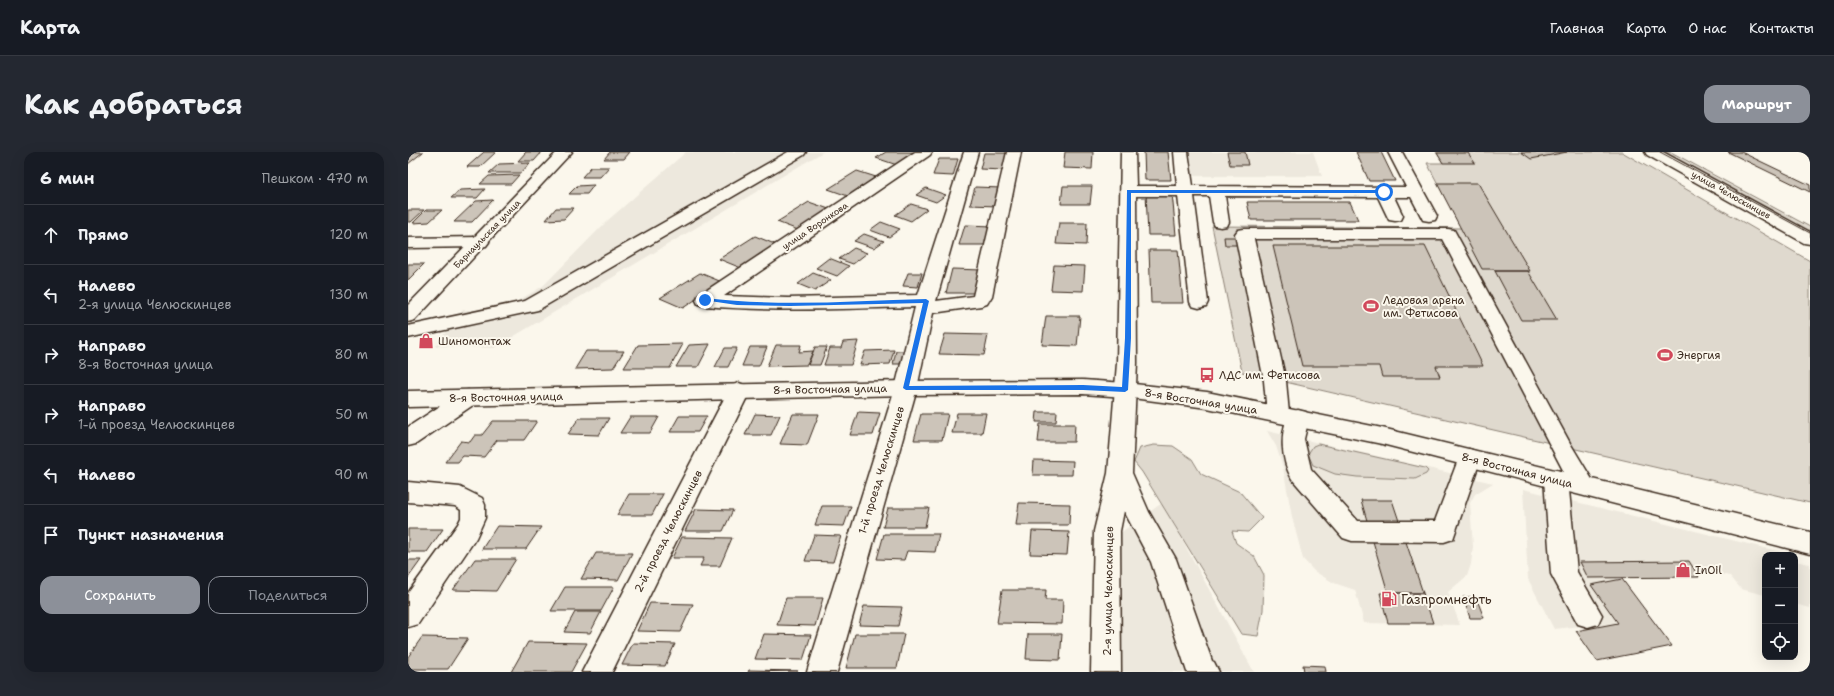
<!DOCTYPE html>
<html lang="ru">
<meta charset="utf-8">
<style>
:root{--surface:#171b24;--page:#242831;--text:#f1f3f6;--muted:#9ea1a6;--line:#363941;--accent:#8c9099}
body{margin:0;font-family:"Shantell Sans",sans-serif;background:var(--page);color:var(--text)}
.controls{position:absolute;right:12px;bottom:12px;display:grid;overflow:hidden;border-radius:8px;box-shadow:0 4px 16px #0002}
.controls button{width:36px;height:36px;display:grid;place-items:center;padding:0;border:0;border-bottom:1px solid var(--line);background:var(--surface);color:var(--text);font:20px sans-serif}
.stop{position:absolute;width:12px;height:12px;margin:-9px;border:3px solid #1a73e8;border-radius:50%;background:#fff}
.stop.end{background:#1a73e8;border-color:#fff;box-shadow:0 1px 4px #0008}
.list{margin:0;padding:0;list-style:none}
h2{display:flex;justify-content:space-between;align-items:center;height:52px;margin:0;padding:0 16px;font-size:17px}
h2 small{font-size:13px;font-weight:400;color:var(--muted)}
.list li{display:grid;grid-template-columns:26px 1fr auto;gap:12px;align-items:center;box-sizing:border-box;height:60px;padding:0 16px;border-top:1px solid var(--line)}
.list b{display:block;font-size:15px;white-space:nowrap}
.list p{margin:0;font-size:13px;white-space:nowrap;color:var(--muted)}
.list em{font-size:13px;font-style:normal;color:var(--muted)}
.actions{display:flex;gap:8px;padding:12px 16px}
.actions a{flex:1;padding:9px 0;border:1px solid var(--accent);border-radius:12px;text-align:center;font-size:14px;color:var(--accent)}
.actions .main{background:var(--accent);color:#fff}
.icon{flex:none;width:22px;height:22px;fill:none;stroke:currentColor;stroke-width:2;stroke-linecap:round;stroke-linejoin:round}
.map{position:relative;flex:none;width:1402px;height:520px;overflow:hidden;border-radius:12px}
header{display:flex;align-items:center;gap:24px;box-sizing:border-box;height:56px;padding:0 20px;background:var(--surface);border-bottom:1px solid var(--line)}
header strong{font-size:19px}
nav{display:flex;gap:22px;margin-inline-start:auto;font-size:14px}
.intro{display:flex;align-items:center;justify-content:space-between;box-sizing:border-box;height:96px;padding:0 24px}
h1{margin:0;font-size:28px}
.button{padding:10px 18px;border-radius:12px;background:var(--accent);color:#fff;font-size:14px;font-weight:700}
main{display:flex;gap:24px;padding:0 24px}
aside{flex:1;background:var(--surface);border-radius:12px;box-shadow:0 4px 16px #0002}
.map>svg:first-child{display:block}
.built{fill:#ede8dd}
.green{fill:#dfd9ce;stroke:#8d8276}
.building{fill:#ccc4b9;stroke:#3b2a1e}
.lines{fill:none;stroke-linecap:round;stroke-linejoin:round}
.minor-casing{stroke:#3b2a1e;stroke-width:3}
.major-casing{stroke:#3b2a1e;stroke-width:3}
.minor{fill:#fbf7ec;fill-rule:evenodd}
.major{fill:#fbf7ec;fill-rule:evenodd}
.tram{stroke:#3b2a1e;stroke-width:1}
.route{fill:#1a73e8}
.labels{text-anchor:middle;stroke-width:4;stroke-linejoin:round;paint-order:stroke}
.far-street-label{font-size:9px;fill:#3b2a1e;stroke:#fbf7ec}
.poi-label{font-size:11px;fill:#3b2a1e;stroke:#fbf7ec;text-anchor:start}
.street-label{font-size:11px;fill:#3b2a1e;stroke:#fbf7ec}
.near-poi-label{font-size:13px;fill:#3b2a1e;stroke:#fbf7ec;text-anchor:start}
</style>
<header>
<strong>Карта</strong>
<nav><a>Главная</a><a>Карта</a><a>О нас</a><a>Контакты</a></nav>
</header>
<div class="intro"><h1>Как добраться</h1><a class="button">Маршрут</a></div>
<main>
<aside>
<h2>6 мин<small>Пешком · 470 m</small></h2>
<ul class="list">
<li><svg class="icon" aria-label="ahead" viewBox="0 0 24 24"><path d="M12 20V5M6 11l6-6 6 6"/></svg><div><b>Прямо</b></div><em>120 m</em></li>
<li><svg class="icon" aria-label="left" viewBox="0 0 24 24"><path d="M17 20v-9H6M10 6l-5 5 5 5"/></svg><div><b>Налево</b><p>2-я улица Челюскинцев</p></div><em>130 m</em></li>
<li><svg class="icon" aria-label="right" viewBox="0 0 24 24"><path d="M7 20v-9h11M14 6l5 5-5 5"/></svg><div><b>Направо</b><p>8-я Восточная улица</p></div><em>80 m</em></li>
<li><svg class="icon" aria-label="right" viewBox="0 0 24 24"><path d="M7 20v-9h11M14 6l5 5-5 5"/></svg><div><b>Направо</b><p>1-й проезд Челюскинцев</p></div><em>50 m</em></li>
<li><svg class="icon" aria-label="left" viewBox="0 0 24 24"><path d="M17 20v-9H6M10 6l-5 5 5 5"/></svg><div><b>Налево</b></div><em>90 m</em></li>
<li><svg class="icon" aria-label="arrive" viewBox="0 0 24 24"><path d="M6 21V4h12l-3 4 3 4H6"/></svg><div><b>Пункт назначения</b></div></li>
</ul>
<div class="actions"><a class="main">Сохранить</a><a>Поделиться</a></div>
</aside>
<div class="map">
<svg width="1402" height="520" viewBox="0 0 1402 520">
<rect width="100%" height="100%" fill="#fbf7ec"/>
<filter id="ink" filterUnits="userSpaceOnUse"><feTurbulence type="fractalNoise" baseFrequency=".025" numOctaves="2"/><feDisplacementMap in="SourceGraphic" scale="8" xChannelSelector="R" yChannelSelector="G"/><feConvolveMatrix kernelMatrix="1 2 1 2 8 2 1 2 1" color-interpolation-filters="sRGB"/></filter>
<g filter="url(#ink)">
<path class="built" d="M278,0H415L86,196L27,194L55,158H94L135,134L199,69Z
M779,0H905L914,24H782Z
M859,279L1085,331L1067,342L1062,351L1065,395L1063,412L1059,424L1040,440L1052,473L956,471L947,438L926,431L906,419L895,407L884,365L875,315L868,294Z
M1115,337L1381,402V403H1357V443L1333,437L1322,424L1305,421L1208,423L1211,432L1256,490L1192,504L1173,474L1146,477L1120,427Z
M754,351L846,520H707L708,384Z
M1387,409L1402,412V456L1387,452Z"/>
<path class="green" d="M1028,0H1214L1402,109V351L834,220L804,74L1053,76L1019,11H1035Z
M1251,0H1263L1402,75V82Z
M910,292L1017,316L1020,319L1018,322L1007,327L949,325L927,322L905,313L900,302L905,294Z
M746,293L765,294L784,307L793,322L832,340L854,366L840,380L824,379L828,391L846,404L856,423L855,458L850,484L833,482L734,320L726,310L732,296Z"/>
<path class="building" d="M0,0H15L0,12Z
M76,0H88L72,15H59Z
M118,0H134L126,9H110Z
M202,0H222L216,7H196Z
M478,0H508L489,13L468,6Z
M657,0H685L684,17L655,16Z
M736,0H760L763,28H737Z
M819,0H837L840,13H822Z
M948,0H973L987,29H961Z
M1113,0H1159L1123,7Z
M1320,0H1333L1402,33V40Z
M576,1H600L596,18L572,17Z
M1029,1H1060L1067,11H1035Z
M531,7H550L545,24L525,23Z
M122,11L113,21H81L91,12Z
M183,15H201L192,25H174Z
M449,19L468,25L440,44L420,37Z
M111,23L103,32H72L81,24Z
M1029,31H1070L1122,119H1087L1086,117H1074Z
M186,33L179,42H161L169,34Z
M655,34H684L682,52H653Z
M567,35L593,36L589,54L562,53Z
M518,36L538,43L528,50L508,43Z
M77,37L69,46H43L52,38Z
M738,41H764L768,83H740Z
M85,48L64,70H46L68,49Z
M401,50L421,57L390,78L369,70Z
M839,50H942L950,68H843Z
M503,52L519,57L503,69L487,63Z
M148,56H166L156,67L138,68Z
M0,58H16L3,70H0Z
M18,58H34L21,70L5,71Z
M473,70L492,77L481,85L462,78Z
M651,71H679L678,93L648,92Z
M557,73L585,74L580,93H551Z
M456,82L476,89L466,96L446,89Z
M347,84L369,93L333,116L311,107Z
M816,85H835L837,93H817Z
M865,94H1017L1075,214H1028L1032,225H974L971,214H894Z
M446,96L459,101L445,112L431,107Z
M741,98H770L775,151H743Z
M421,106L441,114L429,124L408,116Z
M0,112H16L0,128Z
M646,113L677,114L675,139L643,138Z
M544,117L574,118L569,141H538Z
M1087,119H1120L1149,168H1113Z
M292,121L314,130L275,156L252,146Z
M405,121L423,128L407,139L390,132Z
M500,121H514L510,135L495,134Z
M638,164H672L669,194L634,193Z
M537,182L580,183L576,203L531,202Z
M450,189L443,213H416L422,196H433L435,190Z
M275,192L262,216H216L230,193Z
M302,192L290,215H268L281,193Z
M368,193H393L391,200L405,199L399,213L359,214Z
M342,195H359L351,214H334Z
M407,195H419L412,213H400Z
M317,196H329L320,215H307Z
M486,198L482,212L452,213L457,199Z
M178,199H216L205,216L167,217Z
M488,199H503L500,212H485Z
M450,260L472,261L465,283H442Z
M629,260H649L648,270H628Z
M549,261H578L574,281H544Z
M347,262L372,263L363,283H337Z
M385,262H411L399,293L372,292Z
M513,262H540L534,288H506Z
M271,264H299L290,280H262Z
M222,265H251L242,281H212Z
M171,266H201L191,283L160,282Z
M85,269H129L116,288H89L76,305L55,304L50,310H37L53,289L62,290L67,283H74Z
M632,272H667L666,290H630Z
M626,308L665,309L664,323H625Z
M221,342H255L244,363H209Z
M953,348H984L1015,441H980Z
M611,351L662,352L661,373H608Z
M414,354H443L436,374L407,373Z
M480,356H521L517,375H475Z
M288,357L325,358L315,379H277Z
M89,374L133,375L118,397H74Z
M0,377H35L19,400H0Z
M624,379L661,380L659,403L622,402Z
M476,382H531L527,400L499,399L496,408L469,407Z
M406,383L433,384L425,410L397,409Z
M274,385L324,386L312,414H292L296,406H264Z
M188,401H224L210,428L173,427Z
M67,407H108L88,439L45,438Z
M0,408H13L0,426Z
M1281,409L1291,425L1180,426L1172,410Z
M1214,427L1264,494L1189,509L1168,479L1210,471L1183,433Z
M157,435H206L193,459H143Z
M594,438H638L637,448H655L654,472L589,471Z
M972,441H1015L1025,471H980Z
M1055,445H1068L1076,466H1062Z
M378,446H415L407,474L369,473Z
M242,451L285,452L272,480L229,479Z
M456,454L494,455L490,474L451,473Z
M167,460H193L182,481L156,480Z
M356,482L403,483L395,508L347,507Z
M447,482H496L489,516H438Z
M620,482H654L652,508L618,507Z
M14,485L60,486L40,517H0V505Z
M120,490L179,491L163,520H103Z
M225,491L267,492L257,514L214,513Z
M895,513L917,514L918,520H896Z
M341,518L390,519L340,520Z"/>
<g class="lines">
<defs>
<path id="minor" d="M380,0H398L396,3L130,158L0,186V174L117,149Z
M507,0H524L522,3L316,144L380,146L510,143L556,0H570L528,149L565,144L599,0H613L584,144L579,152L573,154L525,161L509,236L429,520H399L487,236L507,155C437,157 367,160 297,154L290,152L288,148L290,144Z
M713,0H727L728,34H769L766,0H780L785,34L998,35L980,0H994L1029,64L1027,68L1021,69L1015,68L1003,45H986L995,64L993,68L987,69L981,68L970,45L817,44L821,70L819,74L813,75L807,74L805,70L801,44H786L800,150L798,154L791,156L784,154L782,150L770,44H728L729,211L724,321L741,360L768,407L804,509L806,510L811,520H779L743,410L716,359L712,379L713,520H683L686,379L700,321L709,211Z
M836,77H1040L1046,78L1162,291L1188,334L1184,341L1176,343L1168,341L1160,328L1169,420L1194,463L1190,472L1180,475L1170,472L1143,422L1136,327L1140,320L1148,318L1156,320L1034,87H846L878,229L881,262L878,268L870,270L862,268L859,262L856,229L827,82L830,78Z
M72,85L78,86L81,90L78,94L72,95L0,96V86Z
M331,231L339,234L342,239L204,520H174L320,239L323,234Z
M60,238L68,241L71,246L68,251L8,292L0,294V275L52,241Z
M890,258L898,260L901,266L896,287L903,317L950,369H1027L1053,300L1061,297L1069,300L1073,306L1045,387L1036,390L944,389L935,386L884,327C873,308 871,280 882,260Z
M0,330L52,335L74,346L77,353V366L68,386L10,472L0,475V441L50,372L53,366V358L47,354L0,350Z"/>
<path id="major" d="M149,0H164L7,168L0,170V153Z
M1237,0H1255L1402,80V92L1396,91L1239,3Z
M675,228L717,231L799,240L974,276L1402,380V402L974,292L799,256L717,245L675,242L498,243L0,255V239L498,229Z"/>
</defs>
<use href="#minor" class="minor-casing"/>
<use href="#major" class="major-casing"/>
<use href="#minor" class="minor"/>
<use href="#major" class="major"/>
<path class="tram" d="M1252,0L1402,81"/>
</g>
</g>
<path class="route" d="M719,38H976L978,40L976,41H723V186L720,238L717,240L675,238H498L495,236L515,151L382,154L329,153L295,148L297,146C370,155 445,149 518,147L521,149L501,234L675,233L714,235L717,186Z"/>
<defs>
<symbol id="stadium-bare" viewBox="-9 -9 18 18"><path d="M0-5a6.5 5 0 1 0 0 10a6.5 5 0 1 0 0-10ZM-3.5-1.8h7v3.6h-7Z" fill="#d1495b" stroke="#fbf7ec" stroke-width="2.5" paint-order="stroke"/></symbol>
<symbol id="shop-bare" viewBox="-9 -9 18 18"><path d="M-5-2.5h2.3a2.7 3.5 0 0 1 5.4 0H5L5.5 6h-11ZM-1.5-2.5h3a1.5 2.3 0 0 0-3 0Z" fill="#d1495b" stroke="#fbf7ec" stroke-width="2.5" paint-order="stroke"/></symbol>
<symbol id="bus-bare" viewBox="-9 -9 18 18"><path d="M-5-6H5V4H4V6H2V4H-2V6H-4V4H-5ZM-3.5-4V0h7V-4ZM-3.5 1.2v1.5H-2V1.2ZM2 1.2v1.5H3.5V1.2Z" fill="#d1495b" stroke="#fbf7ec" stroke-width="2.5" paint-order="stroke"/></symbol>
<symbol id="fuel-bare" viewBox="-9 -9 18 18"><path d="M-5.5-6h7V0h2V4h1.3V-2.5L3-4.5l.8-.8L6-3V5H2.5V1h-1V6h-7ZM-4.2-4.7v3.2H.2V-4.7Z" fill="#d1495b" stroke="#fbf7ec" stroke-width="2.5" paint-order="stroke"/></symbol>
</defs>
<g fill-rule="evenodd">
<use href="#stadium-bare" x="952" y="143" width="22" height="22"/>
<use href="#shop-bare" x="7" y="178" width="22" height="22"/>
<use href="#stadium-bare" x="1246" y="192" width="22" height="22"/>
<use href="#bus-bare" x="788" y="212" width="22" height="22"/>
<use href="#shop-bare" x="1264" y="407" width="22" height="22"/>
<use href="#fuel-bare" x="970" y="436" width="22" height="22"/>
</g>
<g class="labels">
<g class="far-street-label">
<text transform="translate(1323 43) rotate(29)" y="3">улица Челюскинцев</text>
<text transform="translate(407 74) rotate(-34)" y="3">улица Воронкова</text>
<text transform="translate(79 82) rotate(-46)" y="3">Барнаульская улица</text>
</g>
<g class="poi-label">
<text x="975" y="152">Ледовая арена<tspan x="975" dy="13">им. Фетисова</tspan></text>
<text x="30" y="193">Шиномонтаж</text>
<text x="1269" y="207">Энергия</text>
<text x="811" y="227">ЛДС им. Фетисова</text>
<text x="1287" y="422">InOil</text>
</g>
<g class="street-label">
<text transform="translate(422 237) rotate(-1)" y="4">8-я Восточная улица</text>
<text transform="translate(98 245) rotate(-1)" y="4">8-я Восточная улица</text>
<text transform="translate(793 249) rotate(9)" y="4">8-я Восточная улица</text>
<text transform="translate(473 318) rotate(-73)" y="4">1-й проезд Челюскинцев</text>
<text transform="translate(1109 318) rotate(14)" y="4">8-я Восточная улица</text>
<text transform="translate(260 379) rotate(-63)" y="4">2-й проезд Челюскинцев</text>
<text transform="translate(700 439) rotate(-89)" y="4">2-я улица Челюскинцев</text>
</g>
<g class="near-poi-label">
<text x="993" y="452">Газпромнефть</text>
</g>
</g>
</svg>
<div class="controls">
<button>+</button>
<button>−</button>
<button><svg class="icon" aria-label="locate" viewBox="0 0 24 24"><circle cx="12" cy="12" r="6"/><path d="M12 2v4M12 18v4M2 12h4M18 12h4"/></svg></button>
</div>
<div class="stop" style="left:976px;top:40px"></div>
<div class="stop end" style="left:297px;top:148px"></div>
</div>
</main>
